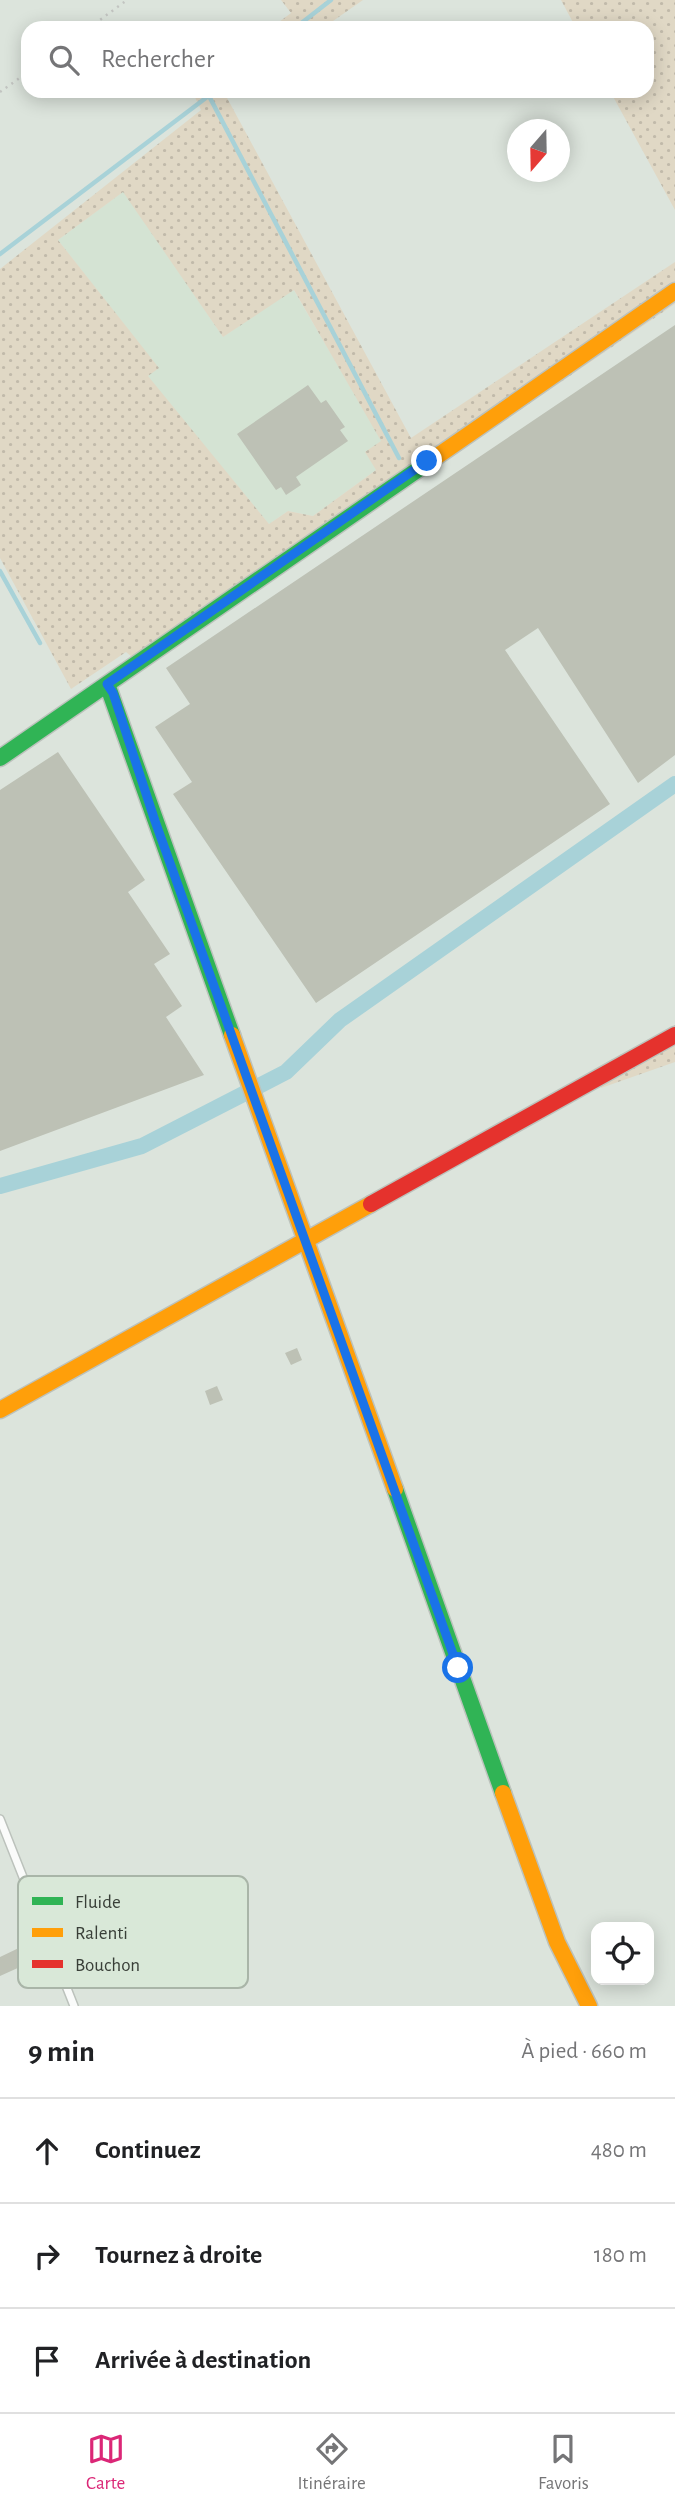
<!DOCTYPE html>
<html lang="fr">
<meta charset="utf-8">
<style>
:root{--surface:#fff;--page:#f2f2f2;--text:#202124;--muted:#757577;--line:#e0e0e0;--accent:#db2777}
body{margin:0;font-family:"Alegreya Sans",sans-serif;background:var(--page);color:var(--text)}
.controls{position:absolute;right:21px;bottom:21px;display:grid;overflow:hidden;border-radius:14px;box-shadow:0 4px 18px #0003}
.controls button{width:63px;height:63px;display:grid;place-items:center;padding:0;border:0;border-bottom:2px solid var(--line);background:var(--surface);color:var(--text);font:35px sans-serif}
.compass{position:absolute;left:507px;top:119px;width:63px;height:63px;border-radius:50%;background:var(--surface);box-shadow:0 4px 18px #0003;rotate:200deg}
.stop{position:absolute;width:21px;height:21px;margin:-16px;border:5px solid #1a73e8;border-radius:50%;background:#fff}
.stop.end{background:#1a73e8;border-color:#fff;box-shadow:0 2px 7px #0008}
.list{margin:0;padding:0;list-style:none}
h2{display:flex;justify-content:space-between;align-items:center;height:91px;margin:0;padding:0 28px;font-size:30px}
h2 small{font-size:23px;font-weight:400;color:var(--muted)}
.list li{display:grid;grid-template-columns:46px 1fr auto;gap:21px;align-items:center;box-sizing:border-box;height:105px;padding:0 28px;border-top:2px solid var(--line)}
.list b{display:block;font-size:26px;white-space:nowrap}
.list em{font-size:23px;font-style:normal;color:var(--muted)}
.icon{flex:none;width:38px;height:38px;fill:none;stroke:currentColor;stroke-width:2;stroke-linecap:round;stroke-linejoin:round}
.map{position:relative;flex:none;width:675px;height:2006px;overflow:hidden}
.search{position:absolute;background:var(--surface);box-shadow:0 4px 18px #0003;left:21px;right:21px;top:21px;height:77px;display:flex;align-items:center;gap:18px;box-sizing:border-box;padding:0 24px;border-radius:21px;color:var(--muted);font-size:26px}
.sheet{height:406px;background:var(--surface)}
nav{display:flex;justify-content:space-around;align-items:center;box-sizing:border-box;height:98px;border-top:2px solid var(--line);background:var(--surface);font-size:19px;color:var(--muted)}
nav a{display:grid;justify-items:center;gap:4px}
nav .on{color:var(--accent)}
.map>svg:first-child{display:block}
.built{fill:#d4e3d3}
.grass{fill:url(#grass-dots);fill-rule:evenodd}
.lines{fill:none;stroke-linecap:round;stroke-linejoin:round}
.stream{stroke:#a8d2d8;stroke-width:4.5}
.canal{stroke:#a8d2d8;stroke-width:16}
.building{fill:#bdc1b5}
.lane-casing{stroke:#bcc2bc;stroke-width:10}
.fast-casing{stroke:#bcc2bc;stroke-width:19}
.slow-casing{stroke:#bcc2bc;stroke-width:19}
.jam-casing{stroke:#bcc2bc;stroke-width:19}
.path{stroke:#c2c4c1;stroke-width:2.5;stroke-dasharray:2 5;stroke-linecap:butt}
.lane{stroke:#fafbfa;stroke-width:7}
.fast{stroke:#30b455;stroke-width:16}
.slow{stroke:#ff9f0a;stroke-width:16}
.jam{stroke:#e5322d;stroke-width:16}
.route{stroke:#1a73e8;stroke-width:9}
.key{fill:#d9e8d8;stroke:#a9b5a8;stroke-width:2}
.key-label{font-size:19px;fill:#393f38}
</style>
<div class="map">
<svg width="675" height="2006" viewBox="0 0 675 2006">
<defs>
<pattern id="grass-dots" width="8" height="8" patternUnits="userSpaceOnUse" patternTransform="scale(1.75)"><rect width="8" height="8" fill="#e0d8c5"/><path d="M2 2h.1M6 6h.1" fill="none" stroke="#c1baaa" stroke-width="1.8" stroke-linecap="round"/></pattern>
</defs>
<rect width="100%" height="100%" fill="#dce4dc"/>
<path class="built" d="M124,191L223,337L293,289L382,441L376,470L313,516L288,511L269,524L147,376L158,368L58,240Z"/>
<path class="grass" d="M281,0H363L323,28H271L291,13Z
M561,0H675V210L610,91H647V28H576Z
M192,91H231L226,96L411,438L675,262V304L144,667L126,652L71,689L0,558V269L201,110ZM123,192L223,337L294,290L381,441L365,452L376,470L313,516L288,511L269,524L148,376L159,368L58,240Z
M675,1025V1062L601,1088L594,1069Z"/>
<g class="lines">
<path class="stream" d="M295,28L331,0
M209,96L399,458
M0,254L215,91
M0,571L40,643"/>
<path class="canal" d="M0,1186L142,1146L286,1072L340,1020L675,784"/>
</g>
<path class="building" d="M675,325V755L638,783L538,628L505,650L610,804L316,1003L173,794L192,782L155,727L190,704L166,668Z
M308,385L321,403L326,400L345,427L340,430L348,441L296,477L301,485L286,495L281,487L276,490L237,434Z
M58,752L145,880L128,892L170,954L154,964L182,1006L166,1017L204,1075L0,1151V790Z
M297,1348L302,1360L291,1365L285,1353Z
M217,1386L223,1400L210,1405L205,1391Z
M23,1946L31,1962L0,1976V1957Z"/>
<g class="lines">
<defs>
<path id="lane" d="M0,1819L74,2006"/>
<path id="fast" d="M107,684L232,1035
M0,758L426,464
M395,1489L503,1793"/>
<path id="slow" d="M426,464L675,291
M232,1035L395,1489
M0,1410L371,1204
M503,1793L557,1942L589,2006"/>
<path id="jam" d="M371,1204L675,1035"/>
</defs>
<use href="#lane" class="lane-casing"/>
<use href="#fast" class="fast-casing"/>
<use href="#slow" class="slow-casing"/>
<use href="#jam" class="jam-casing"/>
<path class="path" d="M89,28L127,0
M0,92L28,72"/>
<use href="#lane" class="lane"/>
<use href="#fast" class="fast"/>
<use href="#slow" class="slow"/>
<use href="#jam" class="jam"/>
</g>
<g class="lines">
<path class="route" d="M427,461L107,684L113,693L155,821L458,1668"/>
</g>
<rect x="18" y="1876" width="230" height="112" rx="10" class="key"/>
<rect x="32" y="1897" width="31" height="8" fill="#30b455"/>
<rect x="32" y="1928" width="31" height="9" fill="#ff9f0a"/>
<rect x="32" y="1960" width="31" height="8" fill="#e5322d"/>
<g class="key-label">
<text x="75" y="1908">Fluide</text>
<text x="75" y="1939">Ralenti</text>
<text x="75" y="1971">Bouchon</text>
</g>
</svg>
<div class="controls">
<button><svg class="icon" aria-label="locate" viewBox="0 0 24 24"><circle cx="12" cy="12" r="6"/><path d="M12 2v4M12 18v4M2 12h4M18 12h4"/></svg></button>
</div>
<svg class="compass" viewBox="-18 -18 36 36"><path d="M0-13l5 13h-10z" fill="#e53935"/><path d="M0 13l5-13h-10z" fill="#757577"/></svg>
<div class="stop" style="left:458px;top:1668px"></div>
<div class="stop end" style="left:427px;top:461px"></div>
<div class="search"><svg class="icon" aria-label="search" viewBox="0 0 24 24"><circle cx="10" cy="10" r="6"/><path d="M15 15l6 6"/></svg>Rechercher</div>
</div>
<section class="sheet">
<h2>9 min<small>À pied · 660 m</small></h2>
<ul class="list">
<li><svg class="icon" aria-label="ahead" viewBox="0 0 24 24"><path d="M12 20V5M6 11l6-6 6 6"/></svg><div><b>Continuez</b></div><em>480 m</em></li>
<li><svg class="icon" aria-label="right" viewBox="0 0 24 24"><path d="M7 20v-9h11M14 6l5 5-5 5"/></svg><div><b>Tournez à droite</b></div><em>180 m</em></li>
<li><svg class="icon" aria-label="arrive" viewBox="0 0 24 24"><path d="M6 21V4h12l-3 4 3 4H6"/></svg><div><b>Arrivée à destination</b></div></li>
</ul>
</section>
<nav>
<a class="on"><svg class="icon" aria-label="map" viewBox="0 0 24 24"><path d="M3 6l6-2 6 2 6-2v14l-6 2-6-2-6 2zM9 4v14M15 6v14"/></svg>Carte</a>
<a><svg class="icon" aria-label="directions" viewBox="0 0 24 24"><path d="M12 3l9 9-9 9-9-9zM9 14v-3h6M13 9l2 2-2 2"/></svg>Itinéraire</a>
<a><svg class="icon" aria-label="saved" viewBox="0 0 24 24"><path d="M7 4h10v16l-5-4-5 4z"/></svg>Favoris</a>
</nav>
